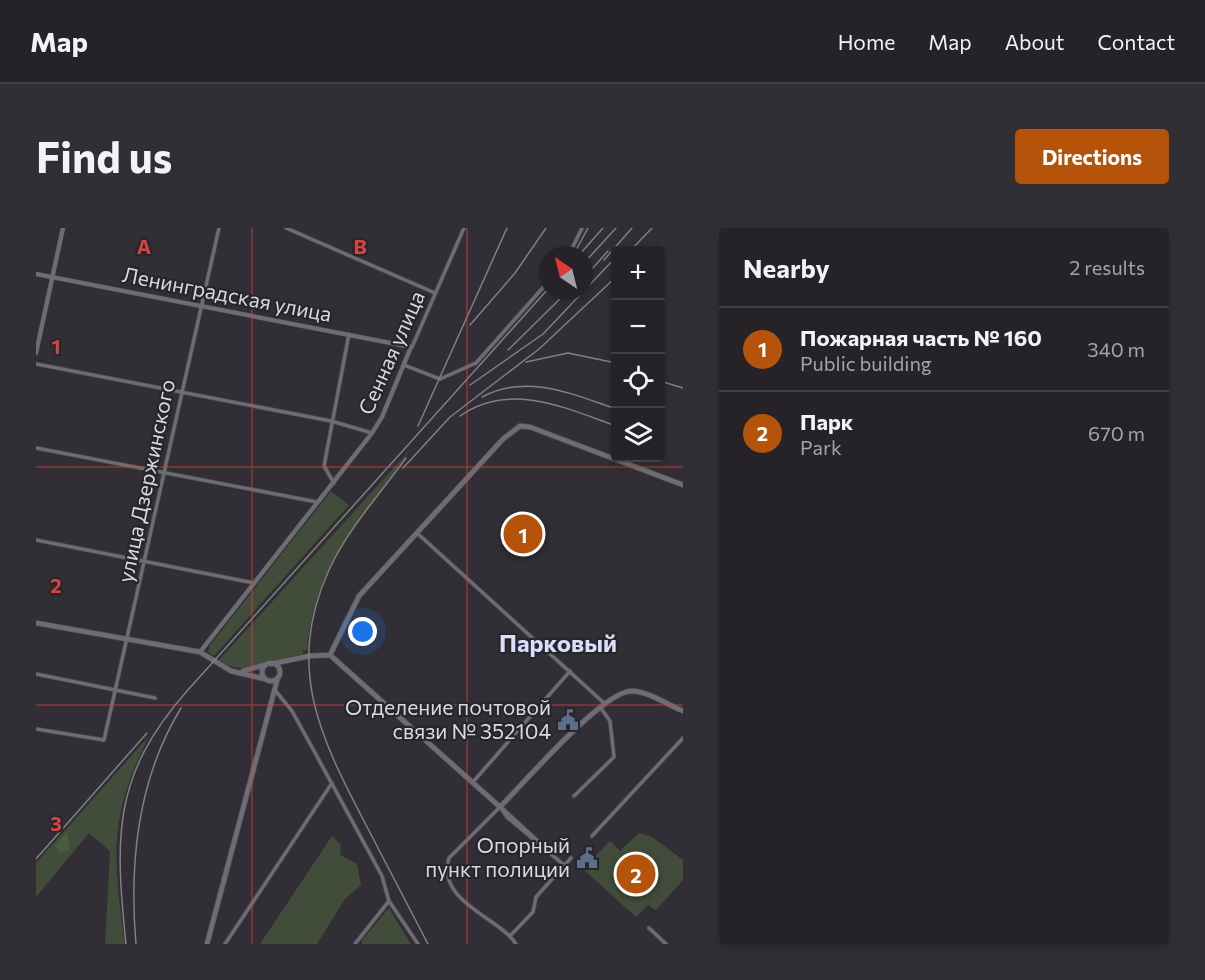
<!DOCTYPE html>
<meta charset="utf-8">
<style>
:root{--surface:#252328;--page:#312f34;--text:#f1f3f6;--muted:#a3a4a8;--line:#424045;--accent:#b45309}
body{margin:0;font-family:Commissioner,sans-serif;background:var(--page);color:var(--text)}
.controls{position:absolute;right:18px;top:18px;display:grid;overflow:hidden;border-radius:6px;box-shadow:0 3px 9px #0003}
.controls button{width:54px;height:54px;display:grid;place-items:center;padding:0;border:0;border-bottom:2px solid var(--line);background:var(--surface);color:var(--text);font:30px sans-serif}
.compass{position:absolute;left:503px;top:18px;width:54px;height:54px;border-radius:50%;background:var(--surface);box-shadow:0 3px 9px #0003;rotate:325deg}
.you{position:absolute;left:327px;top:404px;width:21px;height:21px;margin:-15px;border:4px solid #fff;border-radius:50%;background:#1a73e8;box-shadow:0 0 0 9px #1a73e833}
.badge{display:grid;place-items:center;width:39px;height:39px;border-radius:50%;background:var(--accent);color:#fff;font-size:20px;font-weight:700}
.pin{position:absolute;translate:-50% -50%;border:3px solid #fff;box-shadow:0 2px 6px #0006}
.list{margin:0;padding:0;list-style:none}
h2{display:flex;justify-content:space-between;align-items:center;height:78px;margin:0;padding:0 24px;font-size:26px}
h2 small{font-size:20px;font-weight:400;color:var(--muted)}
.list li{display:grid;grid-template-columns:39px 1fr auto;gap:18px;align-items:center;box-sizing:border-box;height:84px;padding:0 24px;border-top:2px solid var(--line)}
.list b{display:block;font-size:22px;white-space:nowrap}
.list p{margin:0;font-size:20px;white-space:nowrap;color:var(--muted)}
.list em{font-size:20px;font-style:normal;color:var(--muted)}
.icon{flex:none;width:33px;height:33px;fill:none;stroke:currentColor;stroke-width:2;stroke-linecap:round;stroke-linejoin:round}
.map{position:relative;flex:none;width:647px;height:716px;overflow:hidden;border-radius:6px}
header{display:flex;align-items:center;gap:36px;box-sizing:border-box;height:84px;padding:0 30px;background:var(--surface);border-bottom:2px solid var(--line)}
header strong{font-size:28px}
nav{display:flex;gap:33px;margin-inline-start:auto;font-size:21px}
.intro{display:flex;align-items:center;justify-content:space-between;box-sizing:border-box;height:144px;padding:0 36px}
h1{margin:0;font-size:42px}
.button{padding:15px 27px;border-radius:6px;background:var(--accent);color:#fff;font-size:21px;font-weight:700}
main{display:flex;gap:36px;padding:0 36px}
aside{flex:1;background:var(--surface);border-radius:6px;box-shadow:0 3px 9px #0003}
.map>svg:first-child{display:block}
.green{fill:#414d3a}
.forest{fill:#4a5c3e}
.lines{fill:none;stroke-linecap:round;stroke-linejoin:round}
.minor-casing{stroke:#4f4e53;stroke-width:4.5}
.tertiary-casing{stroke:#4f4e53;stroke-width:5}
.secondary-casing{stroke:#4f4e53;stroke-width:6}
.minor{stroke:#6e6d74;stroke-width:3}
.tertiary{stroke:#6e6d74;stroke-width:4}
.secondary{stroke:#6e6d74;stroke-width:4.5}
.rail{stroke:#807f84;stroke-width:1.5}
.grid{fill:none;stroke:#d74343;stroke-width:1.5;stroke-opacity:0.55}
.labels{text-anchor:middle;stroke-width:4.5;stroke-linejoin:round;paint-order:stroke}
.street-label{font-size:21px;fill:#dad9dd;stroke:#27262b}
.poi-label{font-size:21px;fill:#dad9dd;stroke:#27262b;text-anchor:end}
.quarter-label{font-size:24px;font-weight:bold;fill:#d9dffc;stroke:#27262b}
.grid-label{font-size:20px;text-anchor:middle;font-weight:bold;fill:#d74343;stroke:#27262b;stroke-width:4.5;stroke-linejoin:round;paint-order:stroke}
</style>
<header>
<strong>Map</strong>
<nav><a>Home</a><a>Map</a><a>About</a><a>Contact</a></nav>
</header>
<div class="intro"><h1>Find us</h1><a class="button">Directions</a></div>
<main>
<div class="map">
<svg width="647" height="716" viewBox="0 0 647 716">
<rect width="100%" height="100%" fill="#312f35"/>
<path class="green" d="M375,221C327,291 279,332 271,422H267V426C242,429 204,451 183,432Z
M295,263L313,277L178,428L172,424L174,417Z
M113,508C72,591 77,627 89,716H69L74,623L53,605L0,669V635Z
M603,605L616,609L647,632V652L620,682L612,677L600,689L547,641L574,613L584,623Z
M296,608L305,617L304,627L321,636L325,657L309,671L281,716H224Z
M353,680L375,716H326V712Z"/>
<path class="forest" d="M31,603L34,621L25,625L19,618Z"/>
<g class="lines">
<defs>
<path id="minor" d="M250,0L399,65
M533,27L546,0
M376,119L428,0
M0,136L295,193L336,205
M368,137L404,151L440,135L512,54
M0,220L281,274
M298,255L288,238L313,106
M381,305L568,475
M0,312L218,355
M0,446L119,470
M238,461L256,483L277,521L346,648L353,673L382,716
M0,501L68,512L183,0
M437,554L534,443
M538,568L578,529L574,493L564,479
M464,579L413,630C400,674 463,689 480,716
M464,579L471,589L528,637
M466,580L516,626
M556,608L647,510
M613,700L630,716
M474,708L497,684L500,669L535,630
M189,716L296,555
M319,716L353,673"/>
<path id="tertiary" d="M0,46L375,119L346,189L336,205L164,424
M0,125L27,0"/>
<path id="secondary" d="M0,395L164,424L195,443L229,451
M294,427L323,368L467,211L484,198L494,199L647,257
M294,427L464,579C488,555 566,464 595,463C612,463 632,477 647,483
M226 444a9 9 0 1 1 18 0a9 9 0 1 1-18 0Z
M235,436L273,428L294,427
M207,443L228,437
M171,716L242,449"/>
</defs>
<use href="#minor" class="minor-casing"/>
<use href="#tertiary" class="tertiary-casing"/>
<use href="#secondary" class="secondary-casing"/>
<use href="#minor" class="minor"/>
<use href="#tertiary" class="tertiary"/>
<use href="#secondary" class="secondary"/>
<path class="rail" d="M595,22L616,0
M539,24L552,0
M543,27L567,0
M568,32L596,0
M548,35L580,0
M548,50L572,23
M434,97L479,45L510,0
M472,122L532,63
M490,134L532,125L580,135
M624,153L647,160
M434,157L507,106L580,29
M446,169C491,145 536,166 580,181
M424,188C473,153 530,180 580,198
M624,197L626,198
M382,198L471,0
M370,230C344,266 311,302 293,342C249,439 284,509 329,595C350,636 371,676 392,716
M367,240L414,189L503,121L580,49
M0,631L111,505
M90,716C79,609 76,548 151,463L512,61
M100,716C93,635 101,552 145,480"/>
</g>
<path class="grid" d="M216,0V716M431,0V716M0,239H647M0,477H647"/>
<defs>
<symbol id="civic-bare" viewBox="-9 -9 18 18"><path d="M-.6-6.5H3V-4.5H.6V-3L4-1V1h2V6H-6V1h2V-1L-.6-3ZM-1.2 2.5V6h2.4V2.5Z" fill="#5c6f8a" stroke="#27262b" stroke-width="2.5" paint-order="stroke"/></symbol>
</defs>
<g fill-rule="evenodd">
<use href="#civic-bare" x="517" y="477" width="30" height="30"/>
<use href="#civic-bare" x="536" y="615" width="30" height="30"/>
</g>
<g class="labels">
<g class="street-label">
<text transform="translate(191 67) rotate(11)" y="7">Ленинградская улица</text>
<text transform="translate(356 125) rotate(-66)" y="7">Сенная улица</text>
<text transform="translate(111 253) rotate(-78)" y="7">улица Дзержинского</text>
</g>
<g class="poi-label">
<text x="515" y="487">Отделение почтовой<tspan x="515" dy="24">связи № 352104</tspan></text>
<text x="534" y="625">Опорный<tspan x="534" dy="24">пункт полиции</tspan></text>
</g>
<g class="quarter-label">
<text x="522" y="424">Парковый</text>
</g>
</g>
<g class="grid-label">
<text x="108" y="26">A</text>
<text x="324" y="26">B</text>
<text x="20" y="126">1</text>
<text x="20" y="365">2</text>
<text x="20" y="603">3</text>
</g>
</svg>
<div class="controls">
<button>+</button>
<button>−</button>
<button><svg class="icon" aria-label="locate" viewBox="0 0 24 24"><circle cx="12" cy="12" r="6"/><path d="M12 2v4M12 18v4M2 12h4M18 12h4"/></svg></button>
<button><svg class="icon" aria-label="layers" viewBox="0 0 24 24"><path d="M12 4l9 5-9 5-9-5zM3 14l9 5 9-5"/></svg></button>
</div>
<svg class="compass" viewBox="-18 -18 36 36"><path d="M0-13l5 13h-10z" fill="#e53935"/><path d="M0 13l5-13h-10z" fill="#a3a4a8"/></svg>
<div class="you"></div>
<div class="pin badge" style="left:487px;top:306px">1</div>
<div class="pin badge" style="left:600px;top:646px">2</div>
</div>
<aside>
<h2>Nearby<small>2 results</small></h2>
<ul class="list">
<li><span class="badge">1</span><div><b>Пожарная часть № 160</b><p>Public building</p></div><em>340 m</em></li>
<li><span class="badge">2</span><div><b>Парк</b><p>Park</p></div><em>670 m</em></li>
</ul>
</aside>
</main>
